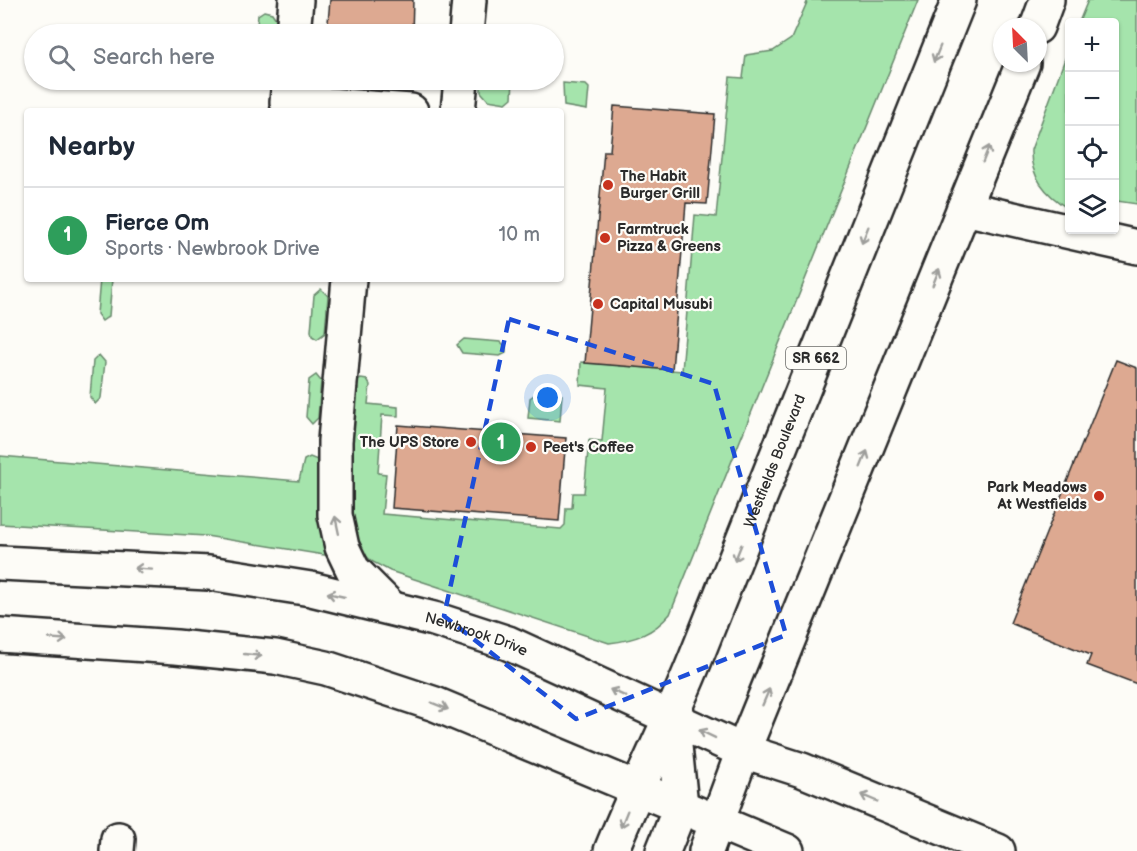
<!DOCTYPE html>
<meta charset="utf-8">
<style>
:root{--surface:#fff;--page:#f2f2f3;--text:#1f2937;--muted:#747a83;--line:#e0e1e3;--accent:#1a73e8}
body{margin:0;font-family:"Balsamiq Sans",sans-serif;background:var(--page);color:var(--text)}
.controls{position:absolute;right:18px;top:18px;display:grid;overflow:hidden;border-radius:6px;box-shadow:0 2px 4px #0004}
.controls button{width:54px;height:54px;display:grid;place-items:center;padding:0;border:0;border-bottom:2px solid var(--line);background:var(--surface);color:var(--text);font:30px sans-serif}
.compass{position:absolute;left:993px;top:18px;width:54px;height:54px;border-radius:50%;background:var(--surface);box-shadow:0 2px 4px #0004;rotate:336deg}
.you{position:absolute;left:548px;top:398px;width:21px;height:21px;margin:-15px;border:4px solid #fff;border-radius:50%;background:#1a73e8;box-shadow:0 0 0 9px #1a73e833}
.badge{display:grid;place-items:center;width:39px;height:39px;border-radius:50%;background:var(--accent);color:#fff;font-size:20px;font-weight:700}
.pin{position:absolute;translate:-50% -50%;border:3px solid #fff;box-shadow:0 2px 6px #0006}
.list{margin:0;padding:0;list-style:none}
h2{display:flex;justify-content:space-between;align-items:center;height:78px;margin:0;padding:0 24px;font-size:26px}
h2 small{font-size:20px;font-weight:400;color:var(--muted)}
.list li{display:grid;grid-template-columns:39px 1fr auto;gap:18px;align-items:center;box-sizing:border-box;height:96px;padding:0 24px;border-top:2px solid var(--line)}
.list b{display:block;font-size:22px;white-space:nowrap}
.list p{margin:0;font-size:20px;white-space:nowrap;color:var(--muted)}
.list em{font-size:20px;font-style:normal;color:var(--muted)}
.icon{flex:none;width:33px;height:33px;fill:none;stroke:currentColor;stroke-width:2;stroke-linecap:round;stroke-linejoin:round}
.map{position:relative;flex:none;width:1137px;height:851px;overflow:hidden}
.search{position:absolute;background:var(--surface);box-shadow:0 2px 4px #0004;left:24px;top:24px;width:540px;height:66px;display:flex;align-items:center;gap:15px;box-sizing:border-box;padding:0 21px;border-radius:33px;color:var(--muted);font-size:22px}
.panel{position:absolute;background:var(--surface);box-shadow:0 2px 4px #0004;left:24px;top:108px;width:540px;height:174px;border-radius:6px}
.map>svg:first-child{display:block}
.green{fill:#a5e4ac;stroke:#68886c;stroke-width:1.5}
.building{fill:#dda991;stroke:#2b2b2b;stroke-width:1.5}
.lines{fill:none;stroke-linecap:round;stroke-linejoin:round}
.minor-casing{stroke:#2b2b2b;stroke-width:38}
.major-casing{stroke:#2b2b2b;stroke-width:38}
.minor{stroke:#fdfcf7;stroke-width:33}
.major{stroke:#fdfcf7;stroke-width:33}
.oneway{stroke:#9e9e9b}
.marked{fill:none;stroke:#1d4ed8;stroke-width:4.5;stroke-dasharray:12 8;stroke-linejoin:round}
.poi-dot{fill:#c8321e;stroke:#fdfcf7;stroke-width:2}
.labels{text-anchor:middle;stroke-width:4.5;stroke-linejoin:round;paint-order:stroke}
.shield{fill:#fdfcf7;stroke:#6a6a68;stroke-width:1.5}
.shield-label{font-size:14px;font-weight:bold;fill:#2b2b2b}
.poi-label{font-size:15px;font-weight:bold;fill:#2b2b2b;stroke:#fdfcf7;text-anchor:start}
.street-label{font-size:15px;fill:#2b2b2b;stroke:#fdfcf7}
</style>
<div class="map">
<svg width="1137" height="851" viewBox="0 0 1137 851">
<rect width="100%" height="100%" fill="#fdfcf7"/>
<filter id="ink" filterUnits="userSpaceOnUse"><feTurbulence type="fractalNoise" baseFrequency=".0167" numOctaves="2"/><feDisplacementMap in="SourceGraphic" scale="12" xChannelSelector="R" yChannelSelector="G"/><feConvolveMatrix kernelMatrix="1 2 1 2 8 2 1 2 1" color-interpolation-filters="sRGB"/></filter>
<g filter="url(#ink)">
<path class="green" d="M808,0H918L670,614C653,634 635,640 609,643L390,571L373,562L359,550L345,517L355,383L361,379L367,380L370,385L368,404L398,407V416L382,415L378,473L386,474L382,514L561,529L565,525L566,508H572L573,493H584L589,440L602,441L607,388L580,385L581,362L682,371L695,215L716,217L730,77L743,78L746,55L773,51L791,39Z
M1088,0H1137V204L1117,201L1115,208L1114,22H1079Z
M264,11L272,13L276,19L274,34H256L258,15Z
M1069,48V209C1047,196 1030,177 1031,150Z
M481,80H513L512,98L506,103L488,100L481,92Z
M563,83L586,85L589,88L587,110L564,106Z
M100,279H112L109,316L102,321L97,314Z
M321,289L328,296L325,333L317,339L312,336L311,331L314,295Z
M464,339L501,342L506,347V353L500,356L462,353L457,345Z
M99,355L105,362L101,398L95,404L90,397L93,361Z
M316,375L321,381L318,418L312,424L306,417L309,380Z
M537,393L562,395L560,421L528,418L530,398Z
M0,456L299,481L304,460L310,457L320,461L331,554L324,555L206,536L0,524Z"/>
<path class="building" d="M330,0H413L412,34H327Z
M614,106L715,114L707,204L686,203L672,370L585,363L604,151H610Z
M1116,360L1137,368V684L1087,665L1091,655L1010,623Z
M398,425L566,438L559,521L392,508Z"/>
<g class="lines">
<defs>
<g id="minor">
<path d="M293,34L296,0"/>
<path d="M466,34L469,0"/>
<path d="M289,80L287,102L411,111"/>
<path d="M458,111L461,80"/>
<path d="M964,208L1137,247"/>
<path d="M349,279L335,441V515L342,547L353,570L390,607"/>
<path id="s1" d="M0,563L209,573L311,589L434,619L508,643L743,751L802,770L998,851"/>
<path d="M0,635L176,647L275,657L326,668L435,704L787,851"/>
<path d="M117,851L118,839"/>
</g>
<g id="major">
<path d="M1037,27L1047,0"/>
<path id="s2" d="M611,851C637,786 669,725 695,660L959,0"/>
<path d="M663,851L681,806L672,716"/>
<path d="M706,851L743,751L1023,63"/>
</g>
</defs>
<use href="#minor" class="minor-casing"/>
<use href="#major" class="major-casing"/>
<use href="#minor" class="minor"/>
<use href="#major" class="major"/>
</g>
<defs><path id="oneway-shaft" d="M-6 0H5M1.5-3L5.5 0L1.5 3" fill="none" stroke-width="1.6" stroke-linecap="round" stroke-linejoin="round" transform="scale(1.5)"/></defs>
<g class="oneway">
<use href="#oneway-shaft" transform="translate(937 54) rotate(112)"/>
<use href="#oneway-shaft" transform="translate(986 154) rotate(-68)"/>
<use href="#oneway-shaft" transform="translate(865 235) rotate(112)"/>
<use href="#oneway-shaft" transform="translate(936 277) rotate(-68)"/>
<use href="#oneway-shaft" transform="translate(864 459) rotate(-68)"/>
<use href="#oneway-shaft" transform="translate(337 525) rotate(-102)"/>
<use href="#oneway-shaft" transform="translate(738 553) rotate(112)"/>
<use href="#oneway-shaft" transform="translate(143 569) rotate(-176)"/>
<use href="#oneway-shaft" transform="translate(336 595) rotate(-167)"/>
<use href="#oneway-shaft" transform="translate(58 639) rotate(4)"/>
<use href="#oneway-shaft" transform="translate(253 655) rotate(6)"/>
<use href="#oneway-shaft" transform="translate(618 693) rotate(-156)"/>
<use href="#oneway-shaft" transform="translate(766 697) rotate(-67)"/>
<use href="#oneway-shaft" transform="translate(440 706) rotate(22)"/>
<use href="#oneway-shaft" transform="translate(707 734) rotate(-154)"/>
<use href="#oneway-shaft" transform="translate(869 798) rotate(-157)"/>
<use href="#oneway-shaft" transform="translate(624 819) rotate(112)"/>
</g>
</g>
<path class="marked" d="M509,319L714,384L786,635L576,719L444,616Z"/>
<g class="poi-dot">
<circle cx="608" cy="185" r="6"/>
<circle cx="605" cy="238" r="6"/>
<circle cx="598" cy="304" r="6"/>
<circle cx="471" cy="442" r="6"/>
<circle cx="531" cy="447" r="6"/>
<circle cx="1099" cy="496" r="6"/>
</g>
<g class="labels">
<rect class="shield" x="786" y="347" width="60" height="22" rx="4.5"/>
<g class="shield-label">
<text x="816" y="363">SR 662</text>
</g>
<g class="poi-label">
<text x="620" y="181">The Habit<tspan x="620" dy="17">Burger Grill</tspan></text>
<text x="617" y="234">Farmtruck<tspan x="617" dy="17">Pizza &amp; Greens</tspan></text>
<text x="610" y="309">Capital Musubi</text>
<text x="459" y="447" text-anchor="end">The UPS Store</text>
<text x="543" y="452">Peet's Coffee</text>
<text x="1087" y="492" text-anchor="end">Park Meadows<tspan x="1087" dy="17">At Westfields</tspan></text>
</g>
<g class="street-label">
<text dy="5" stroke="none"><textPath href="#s2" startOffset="423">Westfields Boulevard</textPath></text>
<text dy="5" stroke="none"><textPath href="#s1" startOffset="484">Newbrook Drive</textPath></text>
</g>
</g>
</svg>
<div class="controls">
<button>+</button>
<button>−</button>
<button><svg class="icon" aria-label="locate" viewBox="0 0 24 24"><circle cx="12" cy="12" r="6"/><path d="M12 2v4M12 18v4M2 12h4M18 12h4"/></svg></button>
<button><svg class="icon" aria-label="layers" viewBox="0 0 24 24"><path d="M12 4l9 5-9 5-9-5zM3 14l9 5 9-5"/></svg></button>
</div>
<svg class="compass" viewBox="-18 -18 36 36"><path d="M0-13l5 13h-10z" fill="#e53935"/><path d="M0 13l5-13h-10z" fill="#747a83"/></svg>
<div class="you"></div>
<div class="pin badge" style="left:501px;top:442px;background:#2e9e5b">1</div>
<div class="search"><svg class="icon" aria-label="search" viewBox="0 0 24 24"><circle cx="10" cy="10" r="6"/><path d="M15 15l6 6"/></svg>Search here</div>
<section class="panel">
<h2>Nearby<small></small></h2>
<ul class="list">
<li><span class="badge" style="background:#2e9e5b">1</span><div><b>Fierce Om</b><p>Sports · Newbrook Drive</p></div><em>10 m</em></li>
</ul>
</section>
</div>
